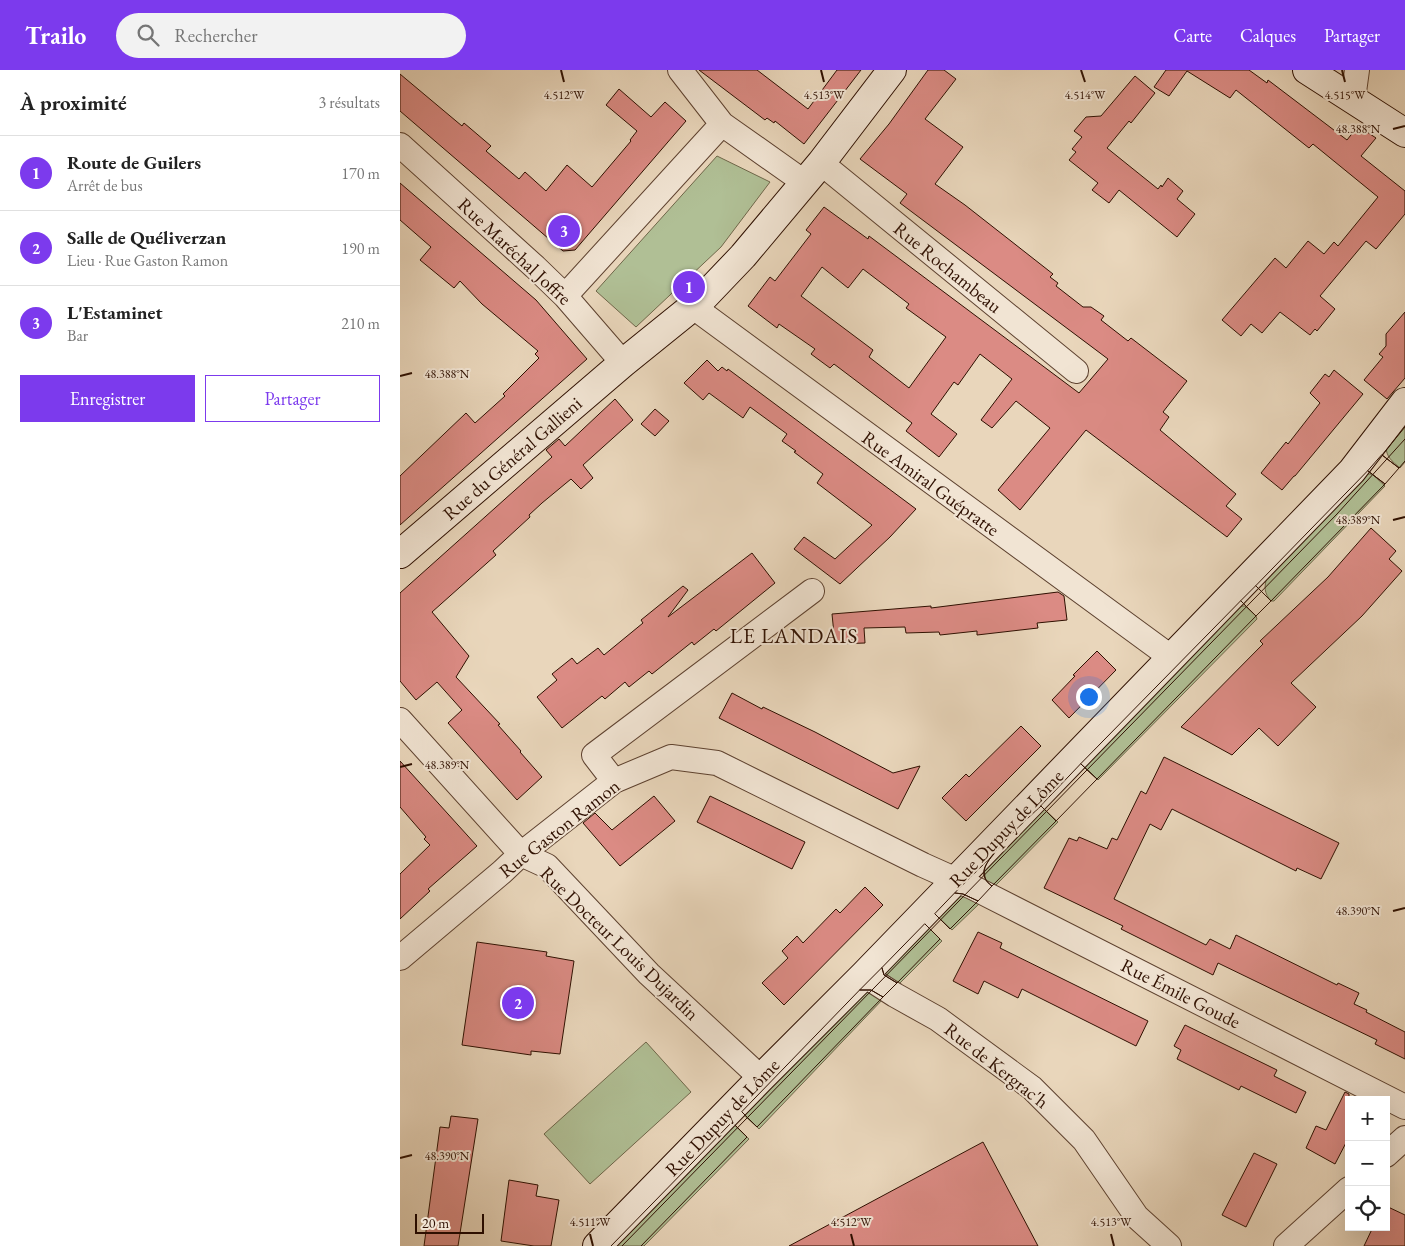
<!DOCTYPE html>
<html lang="fr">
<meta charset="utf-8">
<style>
:root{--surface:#fff;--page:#f2f2f2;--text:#222;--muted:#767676;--line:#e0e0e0;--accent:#7c3aed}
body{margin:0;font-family:"EB Garamond",serif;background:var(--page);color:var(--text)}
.controls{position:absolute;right:15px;bottom:15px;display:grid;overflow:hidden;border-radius:0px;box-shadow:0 5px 20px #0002}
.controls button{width:45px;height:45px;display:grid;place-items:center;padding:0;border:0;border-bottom:1px solid var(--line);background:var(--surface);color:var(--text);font:25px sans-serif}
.scale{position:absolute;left:15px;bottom:12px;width:69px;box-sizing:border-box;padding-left:5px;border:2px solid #2e0f00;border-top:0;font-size:14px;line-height:18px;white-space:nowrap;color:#2e0f00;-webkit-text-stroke:4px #f1e4d3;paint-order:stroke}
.you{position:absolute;left:688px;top:626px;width:18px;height:18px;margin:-12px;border:4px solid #fff;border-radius:50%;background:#1a73e8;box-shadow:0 0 0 8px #1a73e833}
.badge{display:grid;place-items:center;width:32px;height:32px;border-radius:50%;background:var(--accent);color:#fff;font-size:16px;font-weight:700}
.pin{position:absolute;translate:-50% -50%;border:2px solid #fff;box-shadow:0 1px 5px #0006}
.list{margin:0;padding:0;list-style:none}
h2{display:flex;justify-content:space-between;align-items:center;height:65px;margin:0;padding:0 20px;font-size:21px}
h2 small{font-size:16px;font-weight:400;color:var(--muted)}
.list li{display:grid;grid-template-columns:32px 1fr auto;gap:15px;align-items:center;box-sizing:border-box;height:75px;padding:0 20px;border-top:1px solid var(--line)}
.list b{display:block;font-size:19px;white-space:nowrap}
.list p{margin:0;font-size:16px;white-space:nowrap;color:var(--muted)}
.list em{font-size:16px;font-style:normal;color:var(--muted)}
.actions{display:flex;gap:10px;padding:15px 20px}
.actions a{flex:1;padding:11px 0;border:1px solid var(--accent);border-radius:0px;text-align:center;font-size:18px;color:var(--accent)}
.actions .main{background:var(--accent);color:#fff}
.icon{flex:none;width:28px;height:28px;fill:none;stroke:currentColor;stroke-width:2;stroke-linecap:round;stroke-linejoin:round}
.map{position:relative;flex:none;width:1005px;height:1176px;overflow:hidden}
header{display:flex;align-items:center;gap:30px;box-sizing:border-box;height:70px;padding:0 25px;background:var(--accent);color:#fff}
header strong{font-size:24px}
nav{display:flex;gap:28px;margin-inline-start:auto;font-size:18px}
.search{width:350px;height:45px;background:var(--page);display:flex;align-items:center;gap:12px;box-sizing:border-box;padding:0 18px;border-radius:28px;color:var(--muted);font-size:19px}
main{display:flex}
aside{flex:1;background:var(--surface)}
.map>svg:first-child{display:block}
.green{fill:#b0bf95;stroke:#6f674a}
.building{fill:#db8b84;stroke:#2e0f00;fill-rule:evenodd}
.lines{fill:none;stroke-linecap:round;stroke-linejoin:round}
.street-casing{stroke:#5d412f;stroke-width:26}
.secondary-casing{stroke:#2e0f00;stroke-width:30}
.street{stroke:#f1e4d3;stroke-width:24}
.secondary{stroke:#f1e4d3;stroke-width:28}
.tram{stroke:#2e0f00;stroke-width:1}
.ticks{fill:none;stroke:#2e0f00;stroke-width:2}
.labels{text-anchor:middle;stroke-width:4;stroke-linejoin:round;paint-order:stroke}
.street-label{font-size:19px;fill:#2e0f00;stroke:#f1e4d3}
.quarter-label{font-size:21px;letter-spacing:1px;fill:#2e0f00;stroke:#f1e4d3}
.ticks-label{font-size:12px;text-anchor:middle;fill:#2e0f00;stroke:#f1e4d3;stroke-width:4;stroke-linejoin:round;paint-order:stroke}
</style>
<header>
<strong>Trailo</strong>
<div class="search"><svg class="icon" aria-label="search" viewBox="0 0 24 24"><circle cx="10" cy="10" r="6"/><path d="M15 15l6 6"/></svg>Rechercher</div>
<nav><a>Carte</a><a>Calques</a><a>Partager</a></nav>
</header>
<main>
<aside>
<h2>À proximité<small>3 résultats</small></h2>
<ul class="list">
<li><span class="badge">1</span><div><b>Route de Guilers</b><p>Arrêt de bus</p></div><em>170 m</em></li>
<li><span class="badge">2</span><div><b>Salle de Quéliverzan</b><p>Lieu · Rue Gaston Ramon</p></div><em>190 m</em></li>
<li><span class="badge">3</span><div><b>L'Estaminet</b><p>Bar</p></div><em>210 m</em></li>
</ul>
<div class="actions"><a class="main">Enregistrer</a><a>Partager</a></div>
</aside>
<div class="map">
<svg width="1005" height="1176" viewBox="0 0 1005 1176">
<rect width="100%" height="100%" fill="#e9d6bb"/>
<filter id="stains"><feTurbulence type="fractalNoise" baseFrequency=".004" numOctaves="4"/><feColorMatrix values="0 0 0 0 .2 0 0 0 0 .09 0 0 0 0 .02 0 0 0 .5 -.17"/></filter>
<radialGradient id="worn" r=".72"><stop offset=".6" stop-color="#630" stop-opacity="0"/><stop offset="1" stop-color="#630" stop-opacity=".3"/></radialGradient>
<path class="green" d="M317,86L370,112L321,177L236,257L196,221Z
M1005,353V392L1000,398C992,391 986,387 986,376Z
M967,404H972L985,416L874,531H871C864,523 864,517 867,507Z
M840,536H845L856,546L857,549L698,710L681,694Z
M641,736L658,752L596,815L592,816L586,811L584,800Z
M561,823L579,832V834L552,860L535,844Z
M522,851L542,871L499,914L484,905L482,894Z
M465,920L484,928L359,1059L357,1057L338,1040Z
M246,972L291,1022L190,1114L144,1064Z
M329,1050L349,1069L244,1176H207Z"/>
<path class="building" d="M299,0H357L408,39L437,0H461L404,74L375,51L374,53L367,48L365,50Z
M528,0H544L556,9L525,49L563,77L535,114L565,135L653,204L650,207L658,213L656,216L683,237H691L704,246L701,250L728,271L731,268L787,311L763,342L769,347L760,360L836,424L826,436L842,449L827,467L686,360L620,440L598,420L650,358L616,331L592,358L581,350L612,309L580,284L558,315L554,312L531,344L557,364L539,387L506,361L512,353L434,294L430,298L411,284L415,279L379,254L377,258L348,236L370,207L375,211L411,164L406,160L424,137L468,169L469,166L679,323L708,289L500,133L507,124L460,89L489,54ZM422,197L448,218L463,199L509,234L506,238L546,267L509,318L469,287L473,280L401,226Z
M766,0H849L867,13L868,10L947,70L958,56L976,68L961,86L1005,121V144L976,179L966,171L920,226L935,239L917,261L915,259L910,265L880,242L862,263L851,254L841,266L822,250L875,188L886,198L908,171L924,184L934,172L938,176L978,127L913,74L909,78L836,20L830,28L787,1L769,26L754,17Z
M0,4L62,56L64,53L91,76L86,81L119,109L125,102L146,121L167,95L192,117L231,71L230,70L237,61L206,35L219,19L251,47L265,32L286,51L175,180L163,181L0,41Z
M735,6L755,23L731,53L729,51L707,78L758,119L761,115L762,117L768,108L783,121L777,129L795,144L777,167L719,120L709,133L692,120L698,113L669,90L676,82L672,79L682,67L674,61L686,47L701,46Z
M0,113L136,230L187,289L0,455V406L66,343L75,353L105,326L103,324L139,288L135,284L138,281L82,234L60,211L54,218L20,190L31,177L0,150Z
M1005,242V308L987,329L964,310L983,287L979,284L986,276V264Z
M307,290L318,301L322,297L327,301L328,299L516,439L490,467L440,514L394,479L404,467L435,489L472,455L417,413L423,404L394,382L396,381L382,371L387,364L350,337L343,348L309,323L303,330L284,313Z
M934,300L963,324L895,406H894L882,420L861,403L886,372L888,374L920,333L910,323L925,304L929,307Z
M215,329L233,350L183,395L193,408L181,419L171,409L142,433L129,445L130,447L93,481L96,485L32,542L69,586L56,607L100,654L98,655L121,681L120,682L142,707L117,730L48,653L62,640L37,612L16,630L0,611V523L152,387L146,380L159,369L165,376Z
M255,339L269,351L255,366L241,354Z
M971,458L996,481L989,489L1002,501L962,546L891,613L916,637L878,676L859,658L832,685L781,657L863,574L860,571L928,507Z
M352,483L375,513L316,561L314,559L294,575L292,572L252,604L249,601L229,617L225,612L205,629L202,626L162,658L137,627L157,610L152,604L172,588L177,594L198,578L204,585L243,553L241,550L283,516L288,520L268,547Z
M658,522L664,526L667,550L637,553L638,558L577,565V561L540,565L539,562L506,563L505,557L464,558L465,573L435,574L432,544L531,536V538Z
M697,581L716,600L669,648L652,630L675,606L673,605Z
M332,623L362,639L363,637L415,662L493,703L520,696L498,739L319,648Z
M621,656L641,676L566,751L542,728L566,704L569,707Z
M764,687L939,773L921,809L897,798L896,801L772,739L761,760L750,754L714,829L806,875L810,869L830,879L836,865L937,915L938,913L959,923L954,934L967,940L966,942L1005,962V989L975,974L977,970L818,893L813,905L721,859L723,856L644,818L669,768L677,771L679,767L707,779L712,768L717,770L741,721L746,724Z
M0,691L77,776L28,819L30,821L0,849V804L30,775L24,769L26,767L0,737Z
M254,726L275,751L220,796L183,753L195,743L212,760Z
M310,726L405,772L392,799L297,752Z
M465,817L483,835L384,935L362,913L388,888L382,881L397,866L403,873L436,839L440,843Z
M578,862L602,873L600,878L748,951L736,976L622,919L618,928L584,911L578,924L553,911Z
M77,872L147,882L146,886L174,891L160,984L131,981V985L62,975Z
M785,955L877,1000L874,1006L906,1022L896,1043L841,1016L839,1020L777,989L781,980L774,976Z
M945,1022L949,1024V1067L935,1094L906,1078L916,1056L926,1060Z
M51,1046L78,1049L58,1176H24L40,1057L49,1058Z
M583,1072L638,1176H389Z
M854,1083L877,1094L846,1157L822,1145Z
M109,1110L138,1115L136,1126L159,1130L151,1176H134L101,1171Z
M986,1136L1005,1145V1176H964L973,1157H986Z"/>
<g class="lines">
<defs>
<path id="street" d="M280,0L322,54L404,112
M953,29L957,0
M0,75L135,197L165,226L223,293
M421,93L676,301
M165,226L322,54
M292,236L772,588
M0,650L121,784L147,796L249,904L361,1008
M214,711L194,685L412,521
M0,888L102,802L121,784L214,711L271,687L317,693L523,795L572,817L1005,1037
M464,905L495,925L538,949L632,1018L684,1070L737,1147L769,1176
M986,1085L1005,1068
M886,1176L949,1119"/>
<path id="secondary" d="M907,0L1005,63
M0,484L223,293L301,230L343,186L421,93L492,0
M197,1176L361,1008L464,905L952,401L1005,332"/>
</defs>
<use href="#street" class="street-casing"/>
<use href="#secondary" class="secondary-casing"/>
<use href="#street" class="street"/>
<use href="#secondary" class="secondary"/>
<path class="tram" d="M1005,357L982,385L999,398L1005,391
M982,385L999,398L985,414L968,401Z
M968,401L985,414L871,531L856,516Z
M856,516L871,531L856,546L841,531Z
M841,531L856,546L697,709L681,694Z
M681,694L697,709L656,751L641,736Z
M641,736L656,751L592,816C586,812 583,807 584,800C586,786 629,747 641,736Z
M594,784C585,794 578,806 592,816L578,831L563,824L555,823Z
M555,823L563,824L578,831L550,859L535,844Z
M525,854L540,869L497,913L484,905L482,898Z
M482,898L484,905L497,913L483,927L471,920H460Z
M460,920H471L483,927L357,1057L342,1042Z
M211,1176L332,1052L347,1067L241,1176
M222,1176L937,444L1005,369"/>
</g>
<path class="ticks" d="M161,0L164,12M421,0L424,12M681,0L685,12M942,0L945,12M993,59L1005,56M0,306L12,303M993,450L1005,447M0,697L12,694M993,841L1005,838M0,1088L12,1085M190,1164L193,1176M451,1164L454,1176M711,1164L714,1176"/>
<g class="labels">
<g class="street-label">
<text transform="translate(115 181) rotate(43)" y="7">Rue Maréchal Joffre</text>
<text transform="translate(548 197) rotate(39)" y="7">Rue Rochambeau</text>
<text transform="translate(112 388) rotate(-41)" y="7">Rue du Général Gallieni</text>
<text transform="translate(531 413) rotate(36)" y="7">Rue Amiral Guépratte</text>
<text transform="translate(159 758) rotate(-38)" y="7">Rue Gaston Ramon</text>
<text transform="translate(606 758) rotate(-46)" y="7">Rue Dupuy de Lôme</text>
<text transform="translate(220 873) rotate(44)" y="7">Rue Docteur Louis Dujardin</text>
<text transform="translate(781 923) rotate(27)" y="7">Rue Émile Goude</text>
<text transform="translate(597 995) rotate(38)" y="7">Rue de Kergrac'h</text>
<text transform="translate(322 1047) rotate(-46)" y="7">Rue Dupuy de Lôme</text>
</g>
<g class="quarter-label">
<text x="394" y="573">LE LANDAIS</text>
</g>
</g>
<g class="ticks-label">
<text x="164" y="29">4.512°W</text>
<text x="424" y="29">4.513°W</text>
<text x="685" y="29">4.514°W</text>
<text x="945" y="29">4.515°W</text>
<text x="958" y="63">48.388°N</text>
<text x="47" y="308">48.388°N</text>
<text x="958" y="454">48.389°N</text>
<text x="47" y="699">48.389°N</text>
<text x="958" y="845">48.390°N</text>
<text x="47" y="1090">48.390°N</text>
<text x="190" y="1156">4.511°W</text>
<text x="451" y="1156">4.512°W</text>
<text x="711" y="1156">4.513°W</text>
</g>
<rect width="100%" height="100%" filter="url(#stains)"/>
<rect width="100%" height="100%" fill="url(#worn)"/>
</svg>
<div class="controls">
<button>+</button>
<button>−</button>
<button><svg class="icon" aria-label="locate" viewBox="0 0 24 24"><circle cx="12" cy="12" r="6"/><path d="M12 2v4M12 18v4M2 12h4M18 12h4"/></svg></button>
</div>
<div class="scale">20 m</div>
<div class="you"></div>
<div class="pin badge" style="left:289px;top:217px">1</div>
<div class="pin badge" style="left:118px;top:933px">2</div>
<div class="pin badge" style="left:164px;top:161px">3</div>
</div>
</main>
